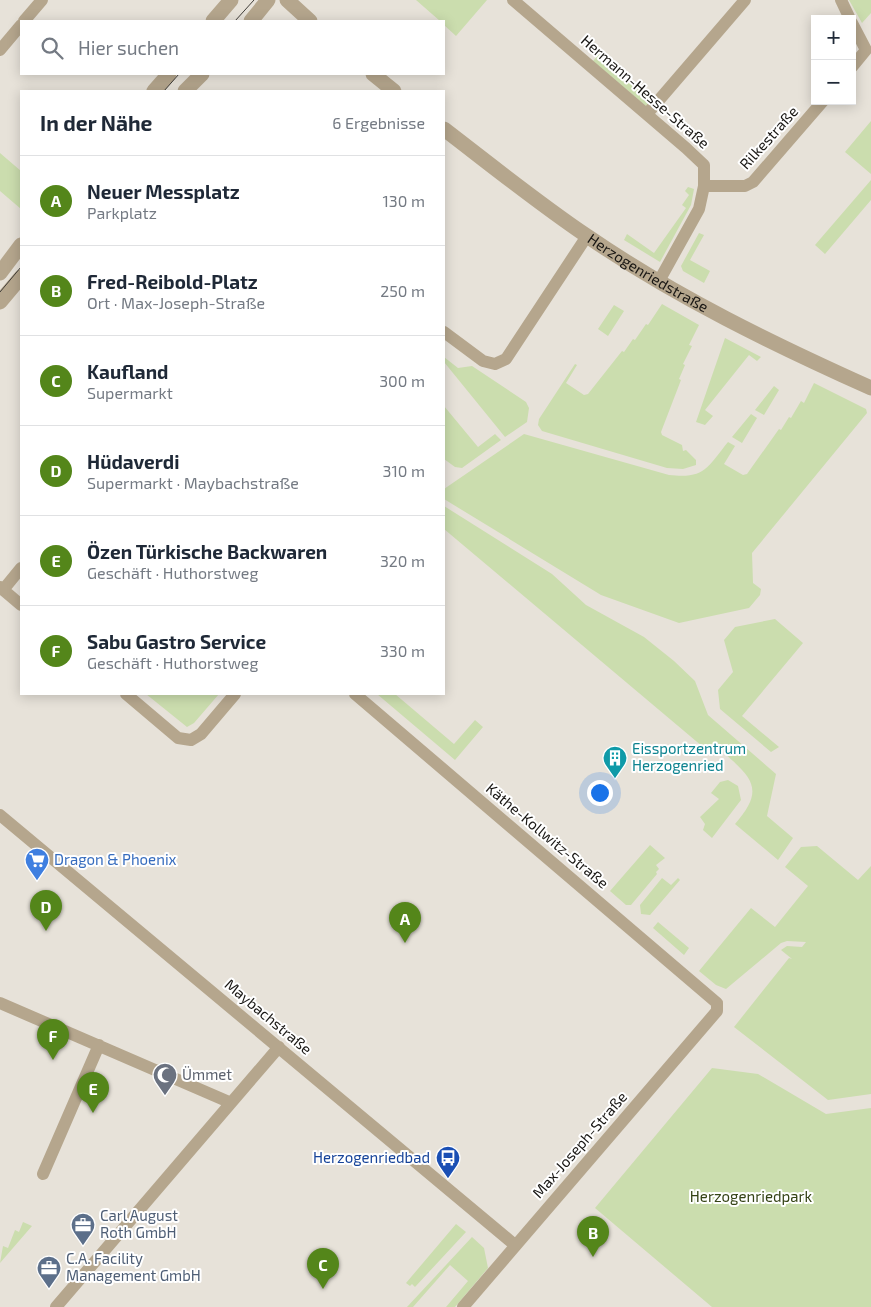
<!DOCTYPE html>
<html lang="de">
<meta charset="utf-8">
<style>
:root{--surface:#fff;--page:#f6f6f7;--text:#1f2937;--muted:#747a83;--line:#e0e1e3;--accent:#54861a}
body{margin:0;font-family:"Exo 2",sans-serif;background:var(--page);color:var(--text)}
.controls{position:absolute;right:15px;top:15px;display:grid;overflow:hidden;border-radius:0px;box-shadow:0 2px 12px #0003}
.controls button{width:45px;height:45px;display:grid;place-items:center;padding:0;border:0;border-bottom:1px solid var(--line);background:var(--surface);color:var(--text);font:25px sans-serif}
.you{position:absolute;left:599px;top:792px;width:18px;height:18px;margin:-12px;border:4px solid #fff;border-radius:50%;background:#1a73e8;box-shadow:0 0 0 8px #1a73e833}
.badge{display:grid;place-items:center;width:32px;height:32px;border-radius:50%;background:var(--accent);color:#fff;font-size:16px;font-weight:700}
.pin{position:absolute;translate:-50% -41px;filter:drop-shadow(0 1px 2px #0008)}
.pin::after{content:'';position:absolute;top:26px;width:18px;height:15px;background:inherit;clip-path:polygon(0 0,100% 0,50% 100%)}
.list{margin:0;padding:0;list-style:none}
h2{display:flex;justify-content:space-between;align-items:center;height:65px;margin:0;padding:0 20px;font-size:21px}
h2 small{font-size:16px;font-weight:400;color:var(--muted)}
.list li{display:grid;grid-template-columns:32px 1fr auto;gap:15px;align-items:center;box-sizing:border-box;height:90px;padding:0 20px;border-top:1px solid var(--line)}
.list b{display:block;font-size:19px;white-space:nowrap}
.list p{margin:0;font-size:16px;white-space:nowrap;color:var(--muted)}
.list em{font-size:16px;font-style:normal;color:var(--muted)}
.icon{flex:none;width:28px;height:28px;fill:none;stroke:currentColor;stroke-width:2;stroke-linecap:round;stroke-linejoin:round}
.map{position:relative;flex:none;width:871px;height:1307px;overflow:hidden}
.search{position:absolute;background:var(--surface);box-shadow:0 2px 12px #0003;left:20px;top:20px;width:425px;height:55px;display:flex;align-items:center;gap:12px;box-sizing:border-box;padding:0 18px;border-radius:0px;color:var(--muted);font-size:19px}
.panel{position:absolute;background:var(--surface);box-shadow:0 2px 12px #0003;left:20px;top:90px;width:425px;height:605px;border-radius:0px}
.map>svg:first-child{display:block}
.green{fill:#cbddae}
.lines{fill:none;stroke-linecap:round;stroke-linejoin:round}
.minor{stroke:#b5a68d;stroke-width:12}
.tertiary{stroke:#b5a68d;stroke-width:15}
.tram{stroke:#413e3a;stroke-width:1}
.labels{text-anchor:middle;stroke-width:4;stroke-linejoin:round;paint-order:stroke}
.street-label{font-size:15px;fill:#191714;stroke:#fff}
.culture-label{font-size:15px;fill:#0d838f;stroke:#fff;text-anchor:start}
.shop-label{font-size:15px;fill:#366cbe;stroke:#fff;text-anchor:start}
.worship-label{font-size:15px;fill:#5b616d;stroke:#fff;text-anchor:start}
.transit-label{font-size:15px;fill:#164399;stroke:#fff;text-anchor:end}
.park-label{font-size:15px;fill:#344215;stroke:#fff}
.service-label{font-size:15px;fill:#4e5e75;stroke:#fff;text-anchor:start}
</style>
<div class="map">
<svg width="871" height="1307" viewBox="0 0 871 1307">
<rect width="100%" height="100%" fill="#e7e2d9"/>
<path class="green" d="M416,0H487L456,36L444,25V21H440Z
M849,0H871V13L862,23Z
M599,54L654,101L648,108L593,61Z
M871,121V174L845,152Z
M0,153L21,171V209L0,191Z
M871,180V200L825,254L815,245Z
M688,187L694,189L691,205L660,262L624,240L627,234L654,253L686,208L682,205L689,195L685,191Z
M699,233L704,235L690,260L710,271L704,283L683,271L681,266Z
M662,304L699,325L689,345L692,346L683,364L685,365L679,379L681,380L661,432L662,435L682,445L683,451L686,450L696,460V465L683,469L667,468L542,431L538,425L539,419L575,364L577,365L566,383L584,395L588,394L622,351L624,352L633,339L635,340L646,324L648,325Z
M614,305L624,311L608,336L598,329Z
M725,338L761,357L757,361L749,355L705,410L713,416L705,425L696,422Z
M444,357L458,368L472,366L526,402L529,408L527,422L505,437L444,362Z
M814,383L866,409L867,413L752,553L753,583L761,589L760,595L749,608L679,623L601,595L444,499V489L524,434L669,475C705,479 707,468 728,442L735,446L724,464L743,475L747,474L779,429L781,430L789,417L791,418L801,401L804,403Z
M774,386L779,390L764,415L755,410Z
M444,406L478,447L495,434L501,440L462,468L455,467L444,459Z
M751,414L757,418L742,443L732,437Z
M444,506L552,574L586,605L644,637L674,661L695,681L708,715L776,774L767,816L793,838L778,860L735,824C764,791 754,779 725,754L727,751L717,743L709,752L444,529Z
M775,619L803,643L742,716L779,747L771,752L720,709L718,690L733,672L724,640L735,627Z
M146,694H219L194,723L187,727Z
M377,694H395L454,744L475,720L483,727L455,760Z
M728,780L738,786L741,800L712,838L703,830L705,824L700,817L719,799L711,793L720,782Z
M650,845L665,858L656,865L659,869L656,872L657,874L631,905H626L610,891Z
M817,846L858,880L871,866V1094L828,1100L734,1027L789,958L792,959L781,950L787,946L802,947L806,942L787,941L781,943L726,989L716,985L699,971L751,908L775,927L808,886L785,867L801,847Z
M662,878L671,885L678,878L680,880L650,915L641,914L640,905Z
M658,922L689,948L684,955L653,928Z
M712,1068L758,1074L826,1114L871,1108V1307H712L595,1208Z
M23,1222L32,1226L0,1263L3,1246L8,1248L15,1230L19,1232Z
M456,1224L466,1232L415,1287L412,1284L410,1286L406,1283Z
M472,1237L484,1248L488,1268L455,1307H446L468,1281L450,1265L413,1307H407Z"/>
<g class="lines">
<path class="minor" d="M513,0L686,148L704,165V186L699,209L659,281
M841,0L850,19
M24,21L42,0
M852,23L866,50L852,67
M0,50L21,25
M647,114L745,0
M704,186H745L753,182L823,101
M444,332L483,361L495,364L506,359L587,236
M0,587L21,605
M3,590L21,568
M126,694L178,738L191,740L201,734L235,694
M355,694L717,1003V1011L463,1307
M0,815L515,1245
M0,1003L229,1102
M43,1174L99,1045
M56,1307L279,1047"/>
<g class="tertiary">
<path d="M287,0L310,21"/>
<path d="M213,21L231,0"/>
<path d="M251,21L268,0"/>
<path d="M373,74L394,91"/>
<path d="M154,91L169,74"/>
<path d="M185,91L202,74"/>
<path id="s1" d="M444,129C491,165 538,203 587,236C676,297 773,344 871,388"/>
<path d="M0,273L21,245"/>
<path d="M0,302L21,277"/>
</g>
<path class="tram" d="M235,21L254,0
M164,91L179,74
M0,292L21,267"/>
</g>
<defs>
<symbol id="building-pin" viewBox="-11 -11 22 30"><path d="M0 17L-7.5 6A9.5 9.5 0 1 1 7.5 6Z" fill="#0f9aa8" stroke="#fff"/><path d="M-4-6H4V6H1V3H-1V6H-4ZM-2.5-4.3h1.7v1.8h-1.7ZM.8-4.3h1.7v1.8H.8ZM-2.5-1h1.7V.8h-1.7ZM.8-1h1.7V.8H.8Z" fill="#fff"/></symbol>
<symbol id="supermarket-pin" viewBox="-11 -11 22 30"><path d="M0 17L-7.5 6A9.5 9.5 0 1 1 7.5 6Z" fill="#3f7fe0" stroke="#fff"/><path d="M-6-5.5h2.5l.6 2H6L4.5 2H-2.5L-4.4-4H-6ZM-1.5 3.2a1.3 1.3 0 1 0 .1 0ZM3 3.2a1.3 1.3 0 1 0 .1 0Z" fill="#fff"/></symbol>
<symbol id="mosque-pin" viewBox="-11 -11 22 30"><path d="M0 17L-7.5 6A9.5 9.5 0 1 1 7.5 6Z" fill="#6b7280" stroke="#fff"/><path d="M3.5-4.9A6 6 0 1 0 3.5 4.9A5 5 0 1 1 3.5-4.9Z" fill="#fff"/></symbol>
<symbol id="bus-pin" viewBox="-11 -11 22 30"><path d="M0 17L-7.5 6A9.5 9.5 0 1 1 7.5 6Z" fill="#1a4fb4" stroke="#fff"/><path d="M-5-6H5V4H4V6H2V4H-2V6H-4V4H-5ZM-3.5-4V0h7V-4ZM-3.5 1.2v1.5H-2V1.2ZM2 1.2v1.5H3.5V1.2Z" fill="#fff"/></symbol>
<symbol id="office-pin" viewBox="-11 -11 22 30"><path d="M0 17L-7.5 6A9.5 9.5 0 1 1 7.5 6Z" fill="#5c6f8a" stroke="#fff"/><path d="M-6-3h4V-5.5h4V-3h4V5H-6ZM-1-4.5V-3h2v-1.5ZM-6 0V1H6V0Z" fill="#fff"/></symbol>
</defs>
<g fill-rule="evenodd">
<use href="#building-pin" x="601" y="744" width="28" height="38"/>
<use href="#supermarket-pin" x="23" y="846" width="28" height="38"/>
<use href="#mosque-pin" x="151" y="1061" width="28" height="38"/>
<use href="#bus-pin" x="434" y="1144" width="28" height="38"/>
<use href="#office-pin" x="69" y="1211" width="28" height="38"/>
<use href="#office-pin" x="35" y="1254" width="28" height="38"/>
</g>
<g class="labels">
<g class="street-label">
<text transform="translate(645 92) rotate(41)" y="5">Hermann-Hesse-Straße</text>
<text transform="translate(769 138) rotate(-48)" y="5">Rilkestraße</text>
<text dy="5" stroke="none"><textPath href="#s1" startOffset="250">Herzogenriedstraße</textPath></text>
<text transform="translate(547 836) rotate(40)" y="5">Käthe-Kollwitz-Straße</text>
<text transform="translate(268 1017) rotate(40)" y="5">Maybachstraße</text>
<text transform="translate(580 1145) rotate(-49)" y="5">Max-Joseph-Straße</text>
</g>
<g class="culture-label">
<text x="632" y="754">Eissportzentrum<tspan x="632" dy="17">Herzogenried</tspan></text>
</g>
<g class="shop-label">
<text x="54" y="865">Dragon &amp; Phoenix</text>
</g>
<g class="worship-label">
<text x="182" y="1080">Ümmet</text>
</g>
<g class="transit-label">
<text x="430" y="1163">Herzogenriedbad</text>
</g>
<g class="park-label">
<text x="751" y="1202">Herzogenriedpark</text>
</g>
<g class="service-label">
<text x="100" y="1221">Carl August<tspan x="100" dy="17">Roth GmbH</tspan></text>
<text x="66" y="1264">C.A. Facility<tspan x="66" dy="17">Management GmbH</tspan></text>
</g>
</g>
</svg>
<div class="controls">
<button>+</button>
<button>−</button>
</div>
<div class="you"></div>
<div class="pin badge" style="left:405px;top:943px">A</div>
<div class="pin badge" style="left:593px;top:1257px">B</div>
<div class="pin badge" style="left:323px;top:1289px">C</div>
<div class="pin badge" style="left:46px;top:931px">D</div>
<div class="pin badge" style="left:93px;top:1113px">E</div>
<div class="pin badge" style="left:53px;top:1060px">F</div>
<div class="search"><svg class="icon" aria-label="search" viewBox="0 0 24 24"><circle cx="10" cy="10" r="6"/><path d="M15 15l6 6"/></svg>Hier suchen</div>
<section class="panel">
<h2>In der Nähe<small>6 Ergebnisse</small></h2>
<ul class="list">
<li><span class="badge">A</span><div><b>Neuer Messplatz</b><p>Parkplatz</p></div><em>130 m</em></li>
<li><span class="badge">B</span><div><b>Fred-Reibold-Platz</b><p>Ort · Max-Joseph-Straße</p></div><em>250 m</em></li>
<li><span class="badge">C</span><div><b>Kaufland</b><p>Supermarkt</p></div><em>300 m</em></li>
<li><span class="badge">D</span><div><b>Hüdaverdi</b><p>Supermarkt · Maybachstraße</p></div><em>310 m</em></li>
<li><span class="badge">E</span><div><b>Özen Türkische Backwaren</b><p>Geschäft · Huthorstweg</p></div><em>320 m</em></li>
<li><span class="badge">F</span><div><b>Sabu Gastro Service</b><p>Geschäft · Huthorstweg</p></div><em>330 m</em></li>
</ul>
</section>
</div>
